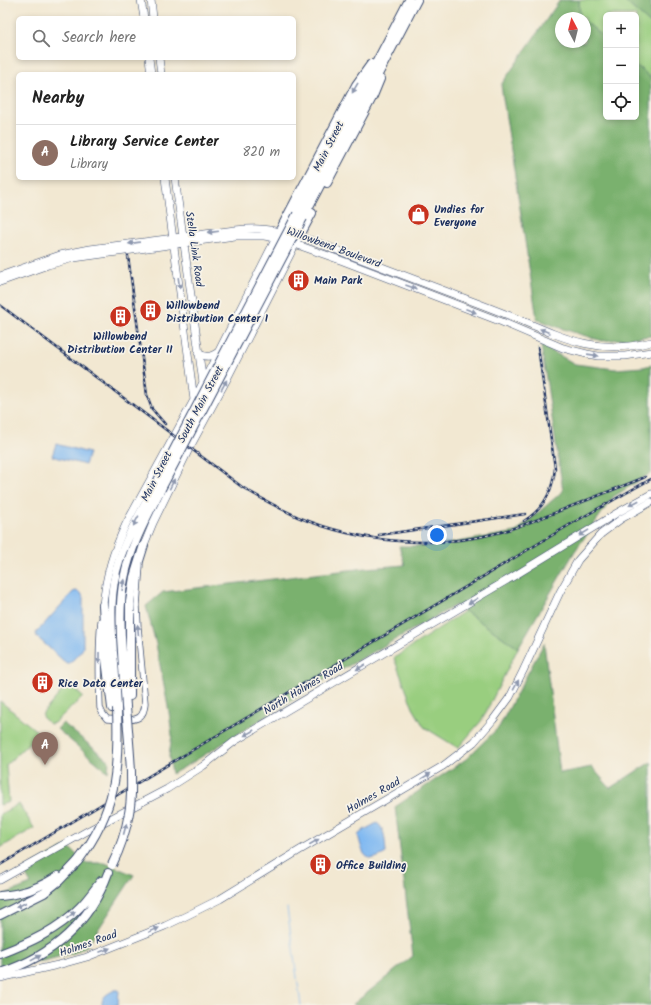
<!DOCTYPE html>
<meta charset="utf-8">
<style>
:root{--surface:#fff;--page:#f2f2f2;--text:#222;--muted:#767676;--line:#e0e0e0;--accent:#1a73e8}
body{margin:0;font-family:Kalam,sans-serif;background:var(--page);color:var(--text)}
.controls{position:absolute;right:12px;top:12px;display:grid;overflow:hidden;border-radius:6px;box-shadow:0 2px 6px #0003}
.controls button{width:36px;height:36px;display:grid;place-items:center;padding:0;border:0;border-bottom:1px solid var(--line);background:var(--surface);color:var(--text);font:20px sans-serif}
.compass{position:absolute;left:555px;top:12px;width:36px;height:36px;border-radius:50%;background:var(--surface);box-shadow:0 2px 6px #0003;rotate:353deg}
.you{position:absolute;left:437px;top:535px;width:14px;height:14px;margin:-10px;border:3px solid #fff;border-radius:50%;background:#1a73e8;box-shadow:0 0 0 6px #1a73e833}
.badge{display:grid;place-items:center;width:26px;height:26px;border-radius:50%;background:var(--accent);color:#fff;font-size:13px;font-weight:700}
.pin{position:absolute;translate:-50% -33px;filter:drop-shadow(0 1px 2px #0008)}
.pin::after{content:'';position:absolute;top:21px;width:14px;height:12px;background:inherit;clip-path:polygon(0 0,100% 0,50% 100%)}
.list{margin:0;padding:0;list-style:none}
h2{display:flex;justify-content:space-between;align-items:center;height:52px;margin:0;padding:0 16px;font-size:17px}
h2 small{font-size:13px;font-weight:400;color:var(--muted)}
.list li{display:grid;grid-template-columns:26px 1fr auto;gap:12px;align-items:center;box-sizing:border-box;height:56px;padding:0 16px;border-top:1px solid var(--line)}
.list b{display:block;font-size:15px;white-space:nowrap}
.list p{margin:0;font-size:13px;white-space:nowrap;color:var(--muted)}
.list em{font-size:13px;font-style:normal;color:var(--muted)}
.icon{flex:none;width:22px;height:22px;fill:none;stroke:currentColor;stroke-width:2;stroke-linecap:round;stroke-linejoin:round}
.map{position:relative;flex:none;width:651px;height:1005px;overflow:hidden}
.search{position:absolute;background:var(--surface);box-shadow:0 2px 6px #0003;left:16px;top:16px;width:280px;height:44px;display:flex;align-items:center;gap:10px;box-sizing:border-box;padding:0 14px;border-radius:6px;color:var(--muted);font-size:15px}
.panel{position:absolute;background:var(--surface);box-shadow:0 2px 6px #0003;left:16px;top:72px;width:280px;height:108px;border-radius:6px}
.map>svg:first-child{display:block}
.green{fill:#99ce7f;stroke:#5a7e6e}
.forest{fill:#7ab16e;stroke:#4a7066}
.water{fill:#81b9f1;stroke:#4e74a8}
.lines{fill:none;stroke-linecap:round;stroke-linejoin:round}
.stream{stroke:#81b9f1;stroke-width:1}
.minor-casing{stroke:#3b4b6f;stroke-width:7}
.major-casing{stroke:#3b4b6f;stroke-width:8}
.highway-casing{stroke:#3b4b6f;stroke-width:10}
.minor{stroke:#fff;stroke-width:5.5}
.major{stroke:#fff;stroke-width:7}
.highway{stroke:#fff;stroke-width:8}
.rail-casing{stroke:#1b2f5e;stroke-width:2.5}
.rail{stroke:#f7f3e8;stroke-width:1;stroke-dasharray:3;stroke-linecap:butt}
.highway-bridge-casing{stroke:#3b4b6f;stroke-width:10;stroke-linecap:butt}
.highway-bridge{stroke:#fff;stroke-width:8}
.oneway{fill:#8d97ae}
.labels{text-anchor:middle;stroke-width:3.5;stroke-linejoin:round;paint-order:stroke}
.street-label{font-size:11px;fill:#1b2f5e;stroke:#f7f3e8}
.poi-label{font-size:11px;font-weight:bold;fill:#1b2f5e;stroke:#f7f3e8;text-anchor:start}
</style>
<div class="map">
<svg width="651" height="1005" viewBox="0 0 651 1005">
<rect width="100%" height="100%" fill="#f7f3e8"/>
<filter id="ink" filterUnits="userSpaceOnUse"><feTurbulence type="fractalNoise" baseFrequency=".025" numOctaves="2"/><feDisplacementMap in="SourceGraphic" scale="8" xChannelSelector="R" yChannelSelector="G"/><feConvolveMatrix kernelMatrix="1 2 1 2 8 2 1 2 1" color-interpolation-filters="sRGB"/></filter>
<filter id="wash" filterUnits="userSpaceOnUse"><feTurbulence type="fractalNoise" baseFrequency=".012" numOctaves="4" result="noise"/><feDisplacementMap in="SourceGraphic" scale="16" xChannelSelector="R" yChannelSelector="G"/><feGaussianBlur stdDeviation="0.9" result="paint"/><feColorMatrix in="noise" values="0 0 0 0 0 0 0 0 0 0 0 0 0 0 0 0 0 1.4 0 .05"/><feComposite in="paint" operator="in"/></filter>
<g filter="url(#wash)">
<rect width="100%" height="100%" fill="#f2e8d2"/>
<path class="green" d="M579,0H623L651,24V78L636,65V15H606V39L585,21V18L580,17Z
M465,611L518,648L482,720L458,748L424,727L413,708L394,658Z
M69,684L83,697L54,723L50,724L42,717L43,713L67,685Z
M0,701L39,733L6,765L9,802L0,805Z
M19,804L34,828L0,848V814Z"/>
<path class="forest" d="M560,0H579L580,17L581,18H561V42H585V21L606,39V117H636V65L651,78V336L602,341L560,328L537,319L501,85Z
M623,0H651V24Z
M541,345L575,364L615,369L643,367L651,365V473L613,497L575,551L518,648L456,605L336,673L193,762L172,774L169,756L172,735L169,712L156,644L146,606L163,592L366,568L405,565L399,546H434L516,532L563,491Z
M544,643L560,773L592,767L610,788L651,762V1005H352L413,956L395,807L466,759L499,727Z
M63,723L109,761L108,772L57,729Z
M68,846L85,863H105L134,875L88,945L74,953L43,961H25L0,970V896L31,884L23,870Z"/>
<path class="water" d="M56,444L89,453L85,465L52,456Z
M76,591L81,593L83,597V647L82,650L70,663H66L37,637L36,633L73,592Z
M377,823C386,829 385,843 386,853C364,866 363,853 358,835L364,830Z
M115,990H119L118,1005H102C102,996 107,994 115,990Z"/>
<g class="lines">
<path class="stream" d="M287,908L301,1005"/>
</g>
</g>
<g filter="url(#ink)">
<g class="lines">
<defs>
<path id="minor" d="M101,621C98,650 99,679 100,708L103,714L107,719C113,719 118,720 124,720C138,720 144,718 145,703L138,627L137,605L140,565"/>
<path id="major" d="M141,0L144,18
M151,0L153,18
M149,58L151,74
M159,58L161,74
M165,178L194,400
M175,178L203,383
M294,235L313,241L477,303C493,309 508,315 523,321C567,340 602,355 651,342
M0,276L60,255L90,249L235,230C254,228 265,228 284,233
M0,282L48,265L74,258L235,236H264L276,238L295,244L343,261L502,322L563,348L587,354L598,356H625L651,352
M198,353C206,358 211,357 218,352
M144,545L153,523L190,447L227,379L297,241
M103,605C106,574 113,552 126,524L194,400L277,236
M0,880L89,830L167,789L203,766L235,741L514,576L617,513L651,494
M0,978L58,965L87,957L165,926L188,915L220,899L300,850L443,766L474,742L493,720L510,697L523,671L560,592L578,560L601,534L621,519L651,502"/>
<path id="highway" d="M327,183L373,96L380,79
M297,214L409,0
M303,218L417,0
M279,232L356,85L371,64
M299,237L312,213
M103,605L106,659L112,708
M130,696V602L134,577L144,545
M126,707C125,689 123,671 122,652C120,628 119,603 124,579C130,547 146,518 161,489
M117,708C116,689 115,671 113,653C111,622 109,591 119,561C127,535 142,511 155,486
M0,896C6,895 13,895 19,893C33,890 47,883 58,876
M0,915L44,893L59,881L78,861
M0,954C29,943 58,930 80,907C88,899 94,890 101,881
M0,973C52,956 89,925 108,873"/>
</defs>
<use href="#minor" class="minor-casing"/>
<use href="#major" class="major-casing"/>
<use href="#highway" class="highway-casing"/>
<use href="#minor" class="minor"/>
<use href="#major" class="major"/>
<use href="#highway" class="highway"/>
<defs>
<path id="rail" d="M128,256L147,395L152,409L165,424
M0,305L242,487C260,498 279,508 298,517C361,543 435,550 501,532C525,525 549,515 572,506C597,496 621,487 645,477
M524,521C544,509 553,490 555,468L538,347
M379,535L525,514
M0,865L576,521L651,479"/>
</defs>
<use href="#rail" class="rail-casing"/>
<use href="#rail" class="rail"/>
<defs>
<path id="highway-bridge" d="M155,486L297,214
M161,489L303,218
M78,861C117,810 119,769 117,708
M112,865C120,849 126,831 129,813C132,799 131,786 131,772C130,751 128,729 126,707"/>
</defs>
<use href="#highway-bridge" class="highway-bridge-casing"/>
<use href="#highway-bridge" class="highway-bridge"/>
</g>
<defs><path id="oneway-solid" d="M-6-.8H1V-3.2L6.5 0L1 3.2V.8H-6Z"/></defs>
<g class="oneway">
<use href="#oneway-solid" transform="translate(355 88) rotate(120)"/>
<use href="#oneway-solid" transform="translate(213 232) rotate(173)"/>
<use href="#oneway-solid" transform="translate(134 243) rotate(172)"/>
<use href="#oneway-solid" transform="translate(179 283) rotate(82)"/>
<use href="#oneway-solid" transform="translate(411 287) rotate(20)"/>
<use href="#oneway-solid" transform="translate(471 311) rotate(21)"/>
<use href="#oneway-solid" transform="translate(545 331) rotate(-157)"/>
<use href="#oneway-solid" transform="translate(593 355) rotate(8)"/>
<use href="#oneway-solid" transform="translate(224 385) rotate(-61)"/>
<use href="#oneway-solid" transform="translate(172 484) rotate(-64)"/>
<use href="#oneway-solid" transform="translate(634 503) rotate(152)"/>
<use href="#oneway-solid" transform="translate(136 521) rotate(118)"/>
<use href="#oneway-solid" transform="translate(584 533) rotate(148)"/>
<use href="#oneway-solid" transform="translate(123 585) rotate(-81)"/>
<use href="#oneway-solid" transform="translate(473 601) rotate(149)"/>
<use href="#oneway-solid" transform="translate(138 630) rotate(-95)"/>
<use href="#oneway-solid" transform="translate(99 658) rotate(90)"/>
<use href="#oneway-solid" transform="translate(361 667) rotate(149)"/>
<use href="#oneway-solid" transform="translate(516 685) rotate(-62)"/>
<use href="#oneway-solid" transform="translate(249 733) rotate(150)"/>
<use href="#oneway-solid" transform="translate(426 776) rotate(-31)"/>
<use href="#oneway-solid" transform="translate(125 829) rotate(-75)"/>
<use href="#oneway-solid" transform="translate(314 842) rotate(-30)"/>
<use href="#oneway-solid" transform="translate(21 905) rotate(153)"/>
<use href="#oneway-solid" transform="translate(71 915) rotate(-41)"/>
<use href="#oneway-solid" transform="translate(154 930) rotate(-22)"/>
<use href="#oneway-solid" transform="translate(105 950) rotate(-21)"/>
<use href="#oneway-solid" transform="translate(36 958) rotate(-29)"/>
</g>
</g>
<defs>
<symbol id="shop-disc" viewBox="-11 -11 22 22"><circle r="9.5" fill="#c8321e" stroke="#f7f3e8"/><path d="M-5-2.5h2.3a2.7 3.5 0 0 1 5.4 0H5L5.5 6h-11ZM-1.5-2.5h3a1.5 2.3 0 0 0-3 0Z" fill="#fff"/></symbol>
<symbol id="building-disc" viewBox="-11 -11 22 22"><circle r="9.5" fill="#c8321e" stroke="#f7f3e8"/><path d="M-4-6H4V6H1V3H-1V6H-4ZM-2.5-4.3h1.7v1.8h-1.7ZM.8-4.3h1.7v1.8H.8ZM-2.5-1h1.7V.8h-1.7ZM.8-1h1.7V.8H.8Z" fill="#fff"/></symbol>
</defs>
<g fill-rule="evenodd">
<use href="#shop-disc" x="406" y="202" width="25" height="25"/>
<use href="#building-disc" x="286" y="268" width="25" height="25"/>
<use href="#building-disc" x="138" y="298" width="25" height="25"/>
<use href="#building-disc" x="108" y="304" width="25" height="25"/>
<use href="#building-disc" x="30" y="670" width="25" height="25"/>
<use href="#building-disc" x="308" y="852" width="25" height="25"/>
</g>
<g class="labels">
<g class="street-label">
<text transform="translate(328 146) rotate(-63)" y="4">Main Street</text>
<text transform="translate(334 247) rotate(20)" y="4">Willowbend Boulevard</text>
<text transform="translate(195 249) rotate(82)" y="4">Stella Link Road</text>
<text transform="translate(200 404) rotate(-62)" y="4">South Main Street</text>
<text transform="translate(156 476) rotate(-63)" y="4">Main Street</text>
<text transform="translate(303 688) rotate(-31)" y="4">North Holmes Road</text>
<text transform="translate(373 795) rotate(-30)" y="4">Holmes Road</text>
<text transform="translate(88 943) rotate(-19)" y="4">Holmes Road</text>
</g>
<g class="poi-label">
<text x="434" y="213">Undies for<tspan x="434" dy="13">Everyone</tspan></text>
<text x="314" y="284">Main Park</text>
<text x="166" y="309">Willowbend<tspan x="166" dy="13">Distribution Center I</tspan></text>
<text x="120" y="340" text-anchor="middle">Willowbend<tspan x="120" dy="13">Distribution Center II</tspan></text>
<text x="58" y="687">Rice Data Center</text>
<text x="336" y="869">Office Building</text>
</g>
</g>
</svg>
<div class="controls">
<button>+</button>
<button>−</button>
<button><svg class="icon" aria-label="locate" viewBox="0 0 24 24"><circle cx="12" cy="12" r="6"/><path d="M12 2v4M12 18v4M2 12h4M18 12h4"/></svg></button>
</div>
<svg class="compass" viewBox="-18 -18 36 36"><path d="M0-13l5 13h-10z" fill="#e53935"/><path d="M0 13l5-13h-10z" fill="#767676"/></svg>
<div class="you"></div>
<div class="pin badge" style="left:45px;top:765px;background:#8d6e63">A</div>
<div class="search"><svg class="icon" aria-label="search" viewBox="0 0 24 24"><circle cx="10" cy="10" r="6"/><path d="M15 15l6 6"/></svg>Search here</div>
<section class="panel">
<h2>Nearby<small></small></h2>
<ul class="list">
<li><span class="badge" style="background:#8d6e63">A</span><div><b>Library Service Center</b><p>Library</p></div><em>820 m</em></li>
</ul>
</section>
</div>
